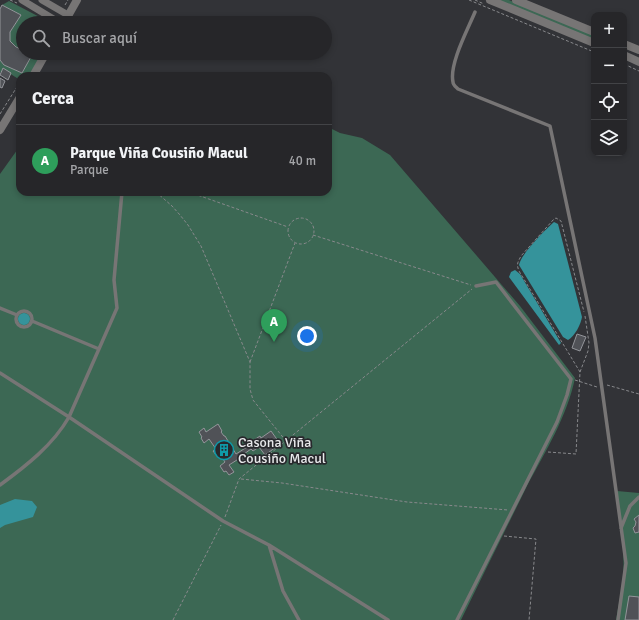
<!DOCTYPE html>
<html lang="es">
<meta charset="utf-8">
<style>
:root{--surface:#262629;--page:#323235;--text:#f1f3f6;--muted:#a4a5a8;--line:#424346;--accent:#8bbbb9}
body{margin:0;font-family:Signika,sans-serif;background:var(--page);color:var(--text)}
.controls{position:absolute;right:12px;top:12px;display:grid;overflow:hidden;border-radius:8px;box-shadow:0 2px 6px #0003}
.controls button{width:36px;height:36px;display:grid;place-items:center;padding:0;border:0;border-bottom:1px solid var(--line);background:var(--surface);color:var(--text);font:20px sans-serif}
.you{position:absolute;left:307px;top:336px;width:14px;height:14px;margin:-10px;border:3px solid #fff;border-radius:50%;background:#1a73e8;box-shadow:0 0 0 6px #1a73e833}
.badge{display:grid;place-items:center;width:26px;height:26px;border-radius:50%;background:var(--accent);color:#fff;font-size:13px;font-weight:700}
.pin{position:absolute;translate:-50% -33px;filter:drop-shadow(0 1px 2px #0008)}
.pin::after{content:'';position:absolute;top:21px;width:14px;height:12px;background:inherit;clip-path:polygon(0 0,100% 0,50% 100%)}
.list{margin:0;padding:0;list-style:none}
h2{display:flex;justify-content:space-between;align-items:center;height:52px;margin:0;padding:0 16px;font-size:17px}
h2 small{font-size:13px;font-weight:400;color:var(--muted)}
.list li{display:grid;grid-template-columns:26px 1fr auto;gap:12px;align-items:center;box-sizing:border-box;height:72px;padding:0 16px;border-top:1px solid var(--line)}
.list b{display:block;font-size:15px;white-space:nowrap}
.list p{margin:0;font-size:13px;white-space:nowrap;color:var(--muted)}
.list em{font-size:13px;font-style:normal;color:var(--muted)}
.icon{flex:none;width:22px;height:22px;fill:none;stroke:currentColor;stroke-width:2;stroke-linecap:round;stroke-linejoin:round}
.map{position:relative;flex:none;width:639px;height:620px;overflow:hidden}
.search{position:absolute;background:var(--surface);box-shadow:0 2px 6px #0003;left:16px;top:16px;width:316px;height:44px;display:flex;align-items:center;gap:10px;box-sizing:border-box;padding:0 14px;border-radius:22px;color:var(--muted);font-size:15px}
.panel{position:absolute;background:var(--surface);box-shadow:0 2px 6px #0003;left:16px;top:72px;width:316px;height:124px;border-radius:12px}
.map>svg:first-child{display:block}
.green{fill:#3c6854}
.water{fill:#35939b}
.building{fill:#505257;stroke:#93959a}
.lines{fill:none;stroke-linecap:round;stroke-linejoin:round}
.path{stroke:#88898c;stroke-width:1;stroke-dasharray:3 2;stroke-linecap:butt}
.service{stroke:#777575;stroke-width:3.5}
.minor{stroke:#777575;stroke-width:7}
.tertiary{stroke:#777575;stroke-width:8}
.labels{text-anchor:middle;stroke-width:3.5;stroke-linejoin:round;paint-order:stroke}
.poi-label{font-size:14px;fill:#e8e9eb;stroke:#28292d;text-anchor:start}
</style>
<div class="map">
<svg width="639" height="620" viewBox="0 0 639 620">
<rect width="100%" height="100%" fill="#323337"/>
<path class="green" d="M497,0H509L594,35V40Z
M9,1L51,23H23V50L16,47L10,41V32L21,15L2,5Z
M29,53H44L30,76H20V80L9,73L6,75L0,72V60L4,65L22,73L32,55Z
M328,127L340,133L362,138L390,155L520,306L575,378C567,417 545,452 527,486C505,531 483,575 461,620H0V174L20,146V192H328Z
M617,491L639,493V620H616C618,607 621,594 623,580C625,551 621,520 617,491Z"/>
<path class="water" d="M554,222L558,224L582,317C581,324 575,336 568,340L563,337L519,265C521,254 545,230 554,222Z
M515,270L520,274L561,343L559,345L509,277L511,272Z
M18 319a6 6 0 1 1 12 0a6 6 0 1 1-12 0Z
M15,499L32,501L37,507L33,517L5,525L0,528V505Z"/>
<path class="building" d="M2,5L21,15L10,32V41L16,47L23,50V53L32,55L22,73L4,65L0,60V9Z
M3,68L11,73L8,80L0,75Z
M0,78L5,81L2,88L0,87Z
M577,334L586,337L580,351L572,348Z
M218,424L222,431L221,432L224,436H225L236,454L255,442L254,440L260,436L261,438L271,431L281,445L277,448L276,447L265,455L259,447L253,451L251,449L244,454L248,461L244,464L240,458L229,465L234,472L229,475L226,471L224,472L220,466L225,462L219,453L216,455L213,451L216,449L209,439L204,443L201,438L202,437L199,432L204,428L206,432Z
M639,515V532L635,533L633,528L635,526L636,522L634,519Z
M629,596L639,597V620H625Z"/>
<g class="lines">
<path class="path" d="M10,0L17,3
M469,0L594,52
M475,0L484,4
M65,5L68,0
M37,23L39,17
M624,64L639,71
M24,76L27,72
M0,114L20,82
M156,192L172,206L180,215L188,225L201,246L250,362V389L253,400L286,441
M189,192L288,227
M288 231a13 13 0 1 1 26 0a13 13 0 1 1-26 0Z
M313,235L471,285
M250,362L295,243
M580,372L588,351L589,343L585,316
M575,380L597,387
M607,385L639,394
M548,452L576,454L580,372L519,271C516,264 518,262 521,256L554,219L556,218L561,221L584,312
M241,479L282,483L407,502L508,510
M225,517L239,479L472,289
M504,536L536,539L529,620
M173,620L221,525"/>
<path class="service" d="M475,12C468,29 449,64 453,82C453,85 456,87 458,89L550,126L595,338L626,563L618,620
M0,308L17,315
M16 319a8 8 0 1 1 16 0a8 8 0 1 1-16 0Z
M32,321L99,349
M0,373L69,417L223,521L269,545L388,620
M0,485C26,466 53,445 69,417L117,308L114,280L122,192
M621,528L630,506L639,497
M269,545L283,591L299,620
M457,620L557,422L567,395L571,379L496,282L476,286"/>
<path class="minor" d="M22,0L60,23
M42,0L68,15"/>
<path class="tertiary" d="M490,0L594,43
M516,0L594,32
M64,23L77,0
M624,44L639,50
M624,55L639,62
M33,76L46,53
M0,130L20,97"/>
</g>
<defs>
<symbol id="building-ring" viewBox="-11 -11 22 22"><circle r="9.5" fill="#28292d" stroke="#0f9aa8" stroke-width="1.5"/><path d="M-4-6H4V6H1V3H-1V6H-4ZM-2.5-4.3h1.7v1.8h-1.7ZM.8-4.3h1.7v1.8H.8ZM-2.5-1h1.7V.8h-1.7ZM.8-1h1.7V.8H.8Z" fill="#0f9aa8"/></symbol>
</defs>
<g fill-rule="evenodd">
<use href="#building-ring" x="213" y="439" width="22" height="22"/>
</g>
<g class="labels">
<g class="poi-label">
<text x="238" y="447">Casona Viña<tspan x="238" dy="16">Cousiño Macul</tspan></text>
</g>
</g>
</svg>
<div class="controls">
<button>+</button>
<button>−</button>
<button><svg class="icon" aria-label="locate" viewBox="0 0 24 24"><circle cx="12" cy="12" r="6"/><path d="M12 2v4M12 18v4M2 12h4M18 12h4"/></svg></button>
<button><svg class="icon" aria-label="layers" viewBox="0 0 24 24"><path d="M12 4l9 5-9 5-9-5zM3 14l9 5 9-5"/></svg></button>
</div>
<div class="you"></div>
<div class="pin badge" style="left:274px;top:342px;background:#2e9e5b">A</div>
<div class="search"><svg class="icon" aria-label="search" viewBox="0 0 24 24"><circle cx="10" cy="10" r="6"/><path d="M15 15l6 6"/></svg>Buscar aquí</div>
<section class="panel">
<h2>Cerca<small></small></h2>
<ul class="list">
<li><span class="badge" style="background:#2e9e5b">A</span><div><b>Parque Viña Cousiño Macul</b><p>Parque</p></div><em>40 m</em></li>
</ul>
</section>
</div>
